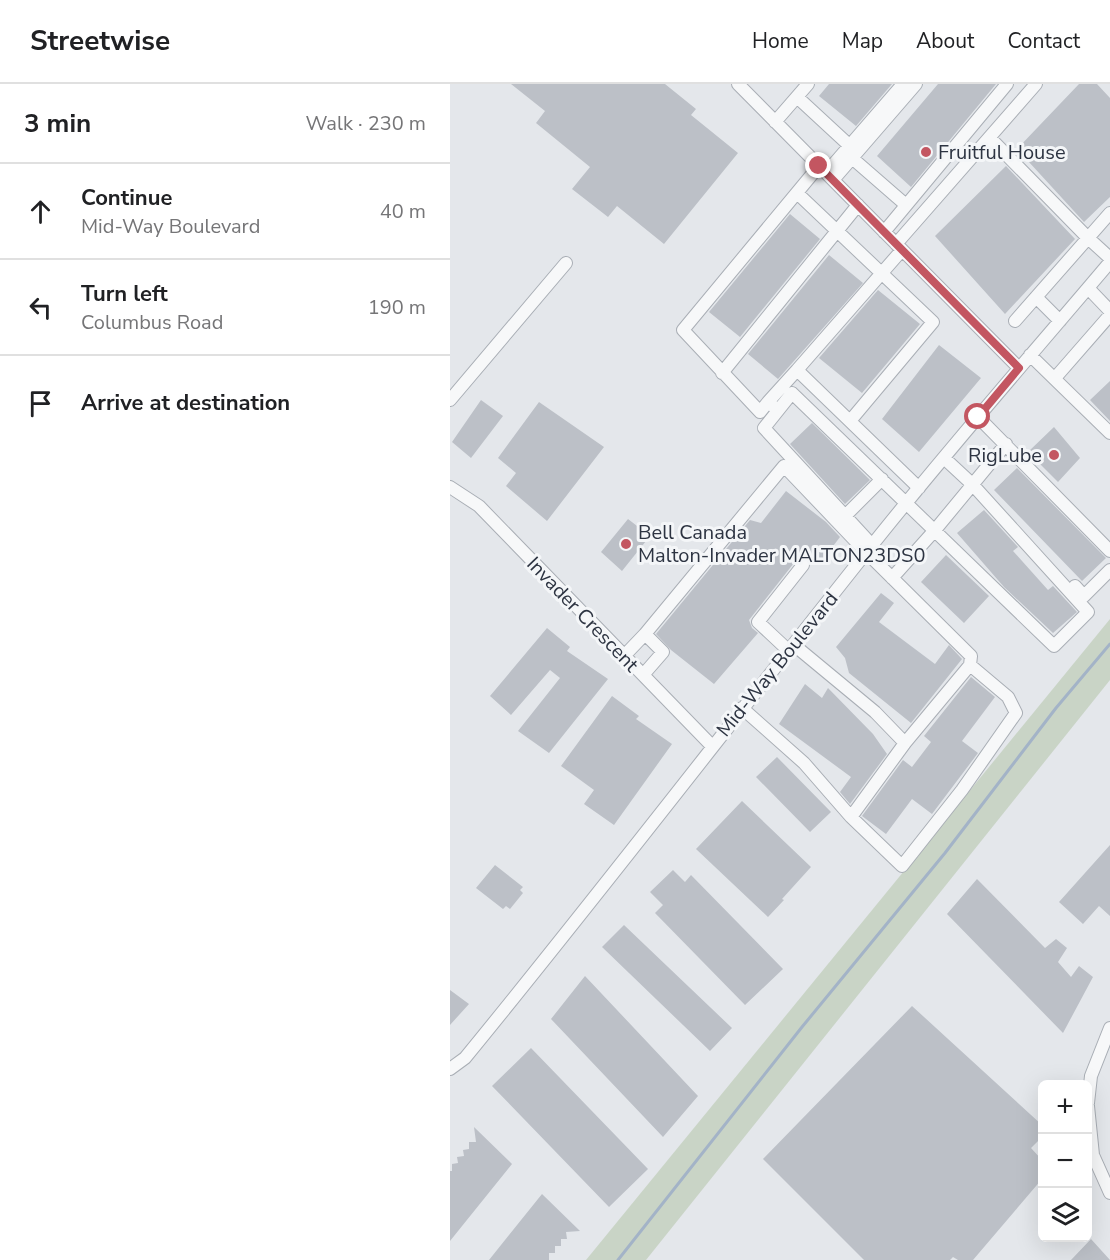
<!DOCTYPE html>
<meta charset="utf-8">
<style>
:root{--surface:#fff;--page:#f2f2f2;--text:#202124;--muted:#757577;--line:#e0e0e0}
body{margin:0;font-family:"Nunito Sans",sans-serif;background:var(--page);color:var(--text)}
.controls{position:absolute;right:18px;bottom:18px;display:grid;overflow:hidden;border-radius:9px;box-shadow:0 6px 24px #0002}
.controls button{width:54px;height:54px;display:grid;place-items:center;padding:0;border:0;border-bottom:2px solid var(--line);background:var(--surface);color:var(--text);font:30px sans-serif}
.stop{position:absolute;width:18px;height:18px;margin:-14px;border:4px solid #c35661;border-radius:50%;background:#fff}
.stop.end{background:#c35661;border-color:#fff;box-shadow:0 2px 6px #0008}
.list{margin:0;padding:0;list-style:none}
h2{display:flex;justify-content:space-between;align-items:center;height:78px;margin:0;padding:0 24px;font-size:26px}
h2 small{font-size:20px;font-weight:400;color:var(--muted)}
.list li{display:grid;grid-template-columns:39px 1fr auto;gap:18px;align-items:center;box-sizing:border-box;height:96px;padding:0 24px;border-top:2px solid var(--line)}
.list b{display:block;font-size:22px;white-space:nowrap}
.list p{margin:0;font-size:20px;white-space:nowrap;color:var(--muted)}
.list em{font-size:20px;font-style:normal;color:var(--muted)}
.icon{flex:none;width:33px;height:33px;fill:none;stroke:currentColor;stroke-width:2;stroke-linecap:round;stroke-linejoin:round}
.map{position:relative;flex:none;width:660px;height:1176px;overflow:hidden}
header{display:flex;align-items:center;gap:36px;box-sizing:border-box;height:84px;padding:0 30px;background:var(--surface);border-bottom:2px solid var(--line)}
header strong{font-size:28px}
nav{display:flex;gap:33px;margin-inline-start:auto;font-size:21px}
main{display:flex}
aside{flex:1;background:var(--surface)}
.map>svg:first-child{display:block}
.green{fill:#c9d4c6}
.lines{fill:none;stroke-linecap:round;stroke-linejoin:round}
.stream{stroke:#a3b3c7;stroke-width:3}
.building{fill:#bcc0c7}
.minor-casing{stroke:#a9aeb5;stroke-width:14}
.minor{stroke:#f7f8f9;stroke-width:12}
.route{stroke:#c35661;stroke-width:8}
.poi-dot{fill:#c35661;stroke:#f4f6f8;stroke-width:2}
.labels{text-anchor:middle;stroke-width:6;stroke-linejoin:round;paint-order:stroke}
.poi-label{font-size:20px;fill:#2d3442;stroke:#f4f6f8;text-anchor:start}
.street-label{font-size:20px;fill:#2d3442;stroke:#f4f6f8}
</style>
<header>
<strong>Streetwise</strong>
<nav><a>Home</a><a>Map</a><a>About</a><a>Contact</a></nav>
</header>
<main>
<aside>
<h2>3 min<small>Walk · 230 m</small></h2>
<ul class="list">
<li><svg class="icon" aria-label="ahead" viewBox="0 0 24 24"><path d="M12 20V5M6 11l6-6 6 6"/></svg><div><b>Continue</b><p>Mid-Way Boulevard</p></div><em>40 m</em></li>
<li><svg class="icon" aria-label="left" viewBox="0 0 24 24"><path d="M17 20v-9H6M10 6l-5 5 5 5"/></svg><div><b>Turn left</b><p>Columbus Road</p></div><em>190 m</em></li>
<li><svg class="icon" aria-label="arrive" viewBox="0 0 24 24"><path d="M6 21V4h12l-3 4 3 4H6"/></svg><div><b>Arrive at destination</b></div></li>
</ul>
</aside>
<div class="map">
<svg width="660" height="1176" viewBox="0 0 660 1176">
<rect width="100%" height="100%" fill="#e4e7eb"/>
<path class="green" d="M660,535V596L196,1176H136Z"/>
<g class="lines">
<path class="stream" d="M168,1176L352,943L495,769L606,624L660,560"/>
</g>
<path class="building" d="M61,0H215L246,25L241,31L288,69L214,160L167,122L158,133L122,105L140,83L86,39L95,27Z
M379,0H442L406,42L369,12Z
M488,0H546L461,103L427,72Z
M629,0H647L660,14V113L634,138L567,65Z
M556,82L625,155L555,230L485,152Z
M340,130L370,155L290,253L259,228Z
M379,171L413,199L328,295L298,270Z
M428,206L470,240L412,309L369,274Z
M489,261L531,294L469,368L432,335Z
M660,297V337L640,316Z
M31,316L53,332L21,374L2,358Z
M89,318L154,363L97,437L56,402L66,389L48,374Z
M362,339L420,396L395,420L340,360Z
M604,343L630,374L608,398L578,368Z
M567,384L656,474L632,497L544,406Z
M336,407L376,438L390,453L371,478L355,465L299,536L302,544L308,549L264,600L221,566L206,550L300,436L311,439Z
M534,426L568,463L563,467L598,506L603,502L627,528L603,549L554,503L507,449Z
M178,435L200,452L172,487L151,468Z
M496,471L539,512L514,539L471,498Z
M431,509L444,519L429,538L485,580L499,561L512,575L461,639L399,589L395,574L386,563Z
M97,544L120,563L117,567L158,595L99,669L68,647L110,594L100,586L61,631L40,612Z
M521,593L545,613L512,657L528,669L482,730L462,715L436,750L412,732L453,676L462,683L481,658L474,652Z
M355,600L372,614L378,604L423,650L437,670L400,720L390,708L401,693L329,640Z
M162,612L189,632L186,635L222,660L164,741L134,720L144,706L111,682Z
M327,673L381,728L360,748L306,693Z
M292,717L361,783L332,815L334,816L318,833L246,765Z
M660,761V832L649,822L633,840L609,818Z
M45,781L73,803L70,806L73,809L60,825L56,822L53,825L26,804Z
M223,786L235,798L241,791L333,885L295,921L205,829L213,821L200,808Z
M527,795L595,864L606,855L617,864L608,878L621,893L629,882L643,893L613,949L497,830Z
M174,841L282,944L260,967L152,863Z
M135,892L248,1012L213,1053L101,935Z
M0,906L19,920L0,941Z
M462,922L592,1041V1053L581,1064L592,1076V1095L523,1176H508L503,1173L500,1176H414L313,1075Z
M81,964L198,1085L159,1123L42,1002Z
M24,1043L62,1080L0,1157V1087H2V1080L8,1079L7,1073L14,1072L13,1066L19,1065V1058H26Z
M92,1110L130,1147L116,1148L117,1155H111V1162H105V1169H99V1176H39Z
M641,1155L660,1176H621Z"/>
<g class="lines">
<defs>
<path id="minor" d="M288,0L569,284
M347,13L400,62
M325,38L358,0
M540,54L638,154L660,174
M402,74L456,121
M376,89L453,0
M383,96L466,0
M347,109L483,238L400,337
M434,148L557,0
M446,160L586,0
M452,166L347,286L469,404
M638,204L660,227
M586,213L610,237
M565,237L660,129
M580,271L660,349
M272,289L408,121
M605,294L660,231
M0,316L116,179
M318,318L310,328L233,246L369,82
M323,322L318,318L347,286
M528,333L660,467
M0,403L29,422L262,662
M395,432L432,395
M422,461L314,344L342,309L604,562L638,528L522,400L494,374
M442,494L485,446L556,360
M625,502L634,512L660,486
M195,550L334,382L416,468L521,572L520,581
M339,567L308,538L353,481
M174,572L195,550L213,568L193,591
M292,624L354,679L401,733L455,659L425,628L344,561
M401,733L452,782L512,706L566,629L558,613L520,581L455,659
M0,985L15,974C151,808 281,638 415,470C494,370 578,275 660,178
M638,1019L641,992L660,944
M638,1022L643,1071L660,1109"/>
</defs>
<use href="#minor" class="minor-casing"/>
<use href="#minor" class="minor"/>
</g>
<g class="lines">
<path class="route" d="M369,82L569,284L528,333"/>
</g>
<g class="poi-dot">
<circle cx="476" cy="68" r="6"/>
<circle cx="604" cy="371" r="6"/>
<circle cx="176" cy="460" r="6"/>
</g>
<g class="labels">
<g class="poi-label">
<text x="488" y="75">Fruitful House</text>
<text x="592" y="378" text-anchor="end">RigLube</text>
<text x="188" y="455">Bell Canada<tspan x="188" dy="23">Malton-Invader MALTON23DS0</tspan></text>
</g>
<g class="street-label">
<text transform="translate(133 530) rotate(46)" y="7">Invader Crescent</text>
<text transform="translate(327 580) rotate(-51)" y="7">Mid-Way Boulevard</text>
</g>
</g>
</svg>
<div class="controls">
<button>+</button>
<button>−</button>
<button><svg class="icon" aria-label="layers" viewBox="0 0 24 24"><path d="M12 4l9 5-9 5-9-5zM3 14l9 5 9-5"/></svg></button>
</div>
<div class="stop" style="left:528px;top:333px"></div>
<div class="stop end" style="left:369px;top:82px"></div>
</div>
</main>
